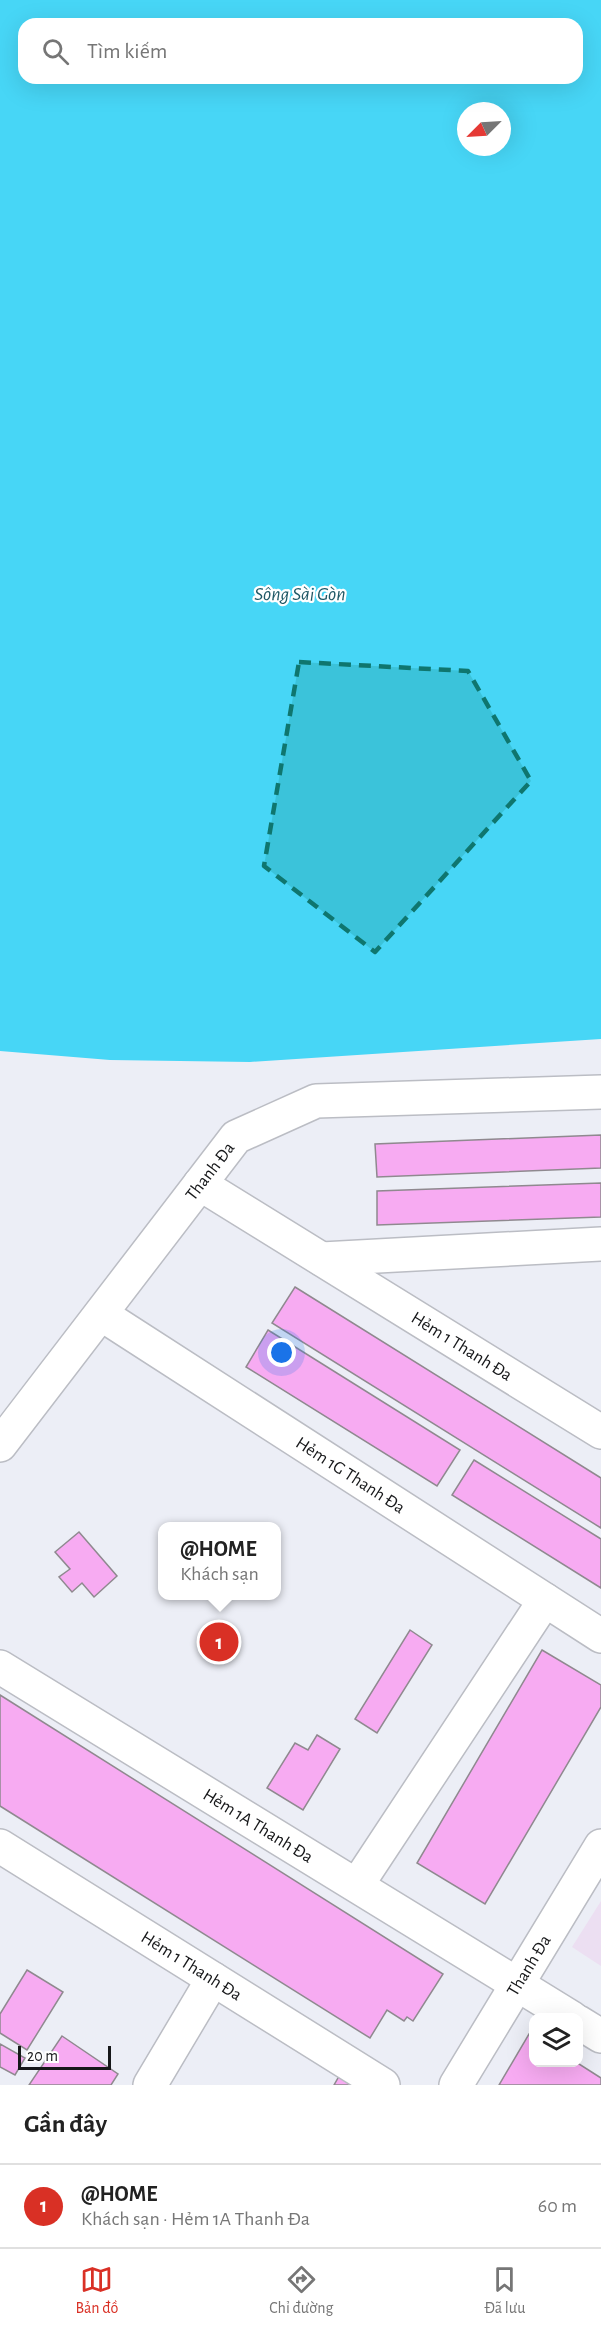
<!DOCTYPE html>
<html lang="vi">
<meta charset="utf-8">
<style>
:root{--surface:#fff;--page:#f2f2f2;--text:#222;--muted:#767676;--line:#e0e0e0;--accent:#d93025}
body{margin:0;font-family:"Alegreya Sans",sans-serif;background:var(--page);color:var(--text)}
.controls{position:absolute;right:18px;bottom:18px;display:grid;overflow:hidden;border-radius:12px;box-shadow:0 6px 24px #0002}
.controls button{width:54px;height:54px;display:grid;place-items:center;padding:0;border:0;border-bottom:2px solid var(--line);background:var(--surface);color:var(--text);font:30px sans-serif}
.compass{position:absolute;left:457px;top:102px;width:54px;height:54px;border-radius:50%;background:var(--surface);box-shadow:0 6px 24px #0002;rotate:246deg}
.scale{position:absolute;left:18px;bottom:15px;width:93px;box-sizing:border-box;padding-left:6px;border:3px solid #161719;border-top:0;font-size:16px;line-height:21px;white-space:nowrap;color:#161719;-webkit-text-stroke:4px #fff;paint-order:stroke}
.you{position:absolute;left:282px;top:1353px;width:21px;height:21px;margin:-15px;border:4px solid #fff;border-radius:50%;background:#1a73e8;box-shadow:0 0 0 9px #1a73e833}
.badge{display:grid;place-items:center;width:39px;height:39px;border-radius:50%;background:var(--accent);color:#fff;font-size:20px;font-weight:700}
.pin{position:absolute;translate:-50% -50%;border:3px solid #fff;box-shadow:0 2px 6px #0006}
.popup{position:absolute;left:158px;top:1522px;width:123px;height:78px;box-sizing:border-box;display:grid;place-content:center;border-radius:12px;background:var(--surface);filter:drop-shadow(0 2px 4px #0005);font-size:20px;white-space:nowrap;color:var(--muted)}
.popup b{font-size:22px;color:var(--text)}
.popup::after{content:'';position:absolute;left:50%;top:100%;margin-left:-12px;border:12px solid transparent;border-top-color:var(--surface)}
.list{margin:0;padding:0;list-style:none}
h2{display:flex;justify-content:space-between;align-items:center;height:78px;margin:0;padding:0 24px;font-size:26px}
h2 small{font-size:20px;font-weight:400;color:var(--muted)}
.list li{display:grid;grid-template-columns:39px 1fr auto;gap:18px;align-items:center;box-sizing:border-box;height:84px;padding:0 24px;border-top:2px solid var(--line)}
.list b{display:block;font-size:22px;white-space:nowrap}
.list p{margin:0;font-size:20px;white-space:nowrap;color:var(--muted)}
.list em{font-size:20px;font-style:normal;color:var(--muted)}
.icon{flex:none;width:33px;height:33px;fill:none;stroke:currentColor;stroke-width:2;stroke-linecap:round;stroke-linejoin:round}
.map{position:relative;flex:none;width:601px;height:2085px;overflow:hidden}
.search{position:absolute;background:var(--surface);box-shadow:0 6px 24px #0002;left:18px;right:18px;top:18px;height:66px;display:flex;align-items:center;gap:15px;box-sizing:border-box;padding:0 21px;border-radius:18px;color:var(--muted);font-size:22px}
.sheet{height:162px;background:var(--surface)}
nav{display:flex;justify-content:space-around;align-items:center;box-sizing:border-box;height:84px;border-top:2px solid var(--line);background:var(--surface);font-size:16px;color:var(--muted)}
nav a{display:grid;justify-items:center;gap:3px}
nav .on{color:var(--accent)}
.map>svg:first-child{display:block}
.education{fill:#ecdff2}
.water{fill:#47d6f6;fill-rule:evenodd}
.building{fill:#f7abf2;stroke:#8f898f;stroke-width:1.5}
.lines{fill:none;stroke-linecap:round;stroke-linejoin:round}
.minor-casing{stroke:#bbbdc4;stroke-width:36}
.minor{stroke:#fff;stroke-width:33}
.marked{fill:#0f766e;fill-opacity:0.2;stroke:#0f766e;stroke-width:4.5;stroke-dasharray:12 8;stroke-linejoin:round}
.labels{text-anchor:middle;stroke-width:4.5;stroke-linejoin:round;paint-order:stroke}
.street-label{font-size:18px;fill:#161719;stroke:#fff}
.water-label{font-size:20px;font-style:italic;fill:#1f5866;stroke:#fff}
</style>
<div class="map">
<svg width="601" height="2085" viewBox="0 0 601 2085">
<rect width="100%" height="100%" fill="#eceef6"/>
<path class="education" d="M601,1901V1966L572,1947Z"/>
<path class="water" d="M0,0H601V1039L250,1062L110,1060L0,1051ZM24,24H577V78H24ZM466,111H502V147H466Z"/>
<path class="building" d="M601,1135V1168L377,1177L375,1144Z
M601,1183V1217L377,1225V1191Z
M295,1287L601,1478V1528L272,1323Z
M268,1330L460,1450L437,1486L246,1367Z
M474,1460L601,1539V1588L452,1495Z
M79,1532L117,1576L94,1597L82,1583L72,1592L59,1577L70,1569L55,1552Z
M410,1630L432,1645L377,1733L355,1719Z
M542,1650L601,1685V1707L485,1904L417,1863Z
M0,1695L443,1974L413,2021L407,2017L404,2021L387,2010L370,2038L0,1806Z
M317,1735L340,1749L303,1810L267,1788L295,1743L308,1750Z
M27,1970L63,1992L27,2050L0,2033V2014Z
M529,2034L534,2037V2062H576L601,2078V2085H499Z
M62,2036L118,2074L111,2085H29Z
M0,2044L25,2058L15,2075L0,2067Z
M342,2071L356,2085H334Z"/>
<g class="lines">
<defs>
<g id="minor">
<path id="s1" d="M200,1184L601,1432"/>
<path d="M322,1259L601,1244"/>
<path id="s2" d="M101,1314L601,1636"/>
<path id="s3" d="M0,1445L236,1137L316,1101L601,1092"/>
<path id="s4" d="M0,1667L572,2018"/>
<path id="s5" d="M0,1846L383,2085"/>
<path d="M357,1885L545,1600"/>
<path d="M578,2022L601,2036"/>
<path d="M150,2085L213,1979"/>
<path id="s6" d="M456,2085L601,1846"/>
</g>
</defs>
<use href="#minor" class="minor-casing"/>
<use href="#minor" class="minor"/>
</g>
<path class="marked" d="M299,662L468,671L531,781L375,952L264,866Z"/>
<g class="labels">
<g class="street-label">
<text dy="6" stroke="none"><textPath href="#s3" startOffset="345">Thanh Đa</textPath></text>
<text dy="6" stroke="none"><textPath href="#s1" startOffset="308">Hẻm 1 Thanh Đa</textPath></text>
<text dy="6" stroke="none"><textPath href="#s2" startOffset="297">Hẻm 1G Thanh Đa</textPath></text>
<text dy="6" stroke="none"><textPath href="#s4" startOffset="303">Hẻm 1A Thanh Đa</textPath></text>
<text dy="6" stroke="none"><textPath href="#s5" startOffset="226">Hẻm 1 Thanh Đa</textPath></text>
<text dy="6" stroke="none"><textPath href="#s6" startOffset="140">Thanh Đa</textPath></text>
</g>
<g class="water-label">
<text x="300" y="600">Sông Sài Gòn</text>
</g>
</g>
</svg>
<div class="controls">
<button><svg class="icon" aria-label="layers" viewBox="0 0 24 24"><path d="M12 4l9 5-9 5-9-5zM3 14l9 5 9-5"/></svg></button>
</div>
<svg class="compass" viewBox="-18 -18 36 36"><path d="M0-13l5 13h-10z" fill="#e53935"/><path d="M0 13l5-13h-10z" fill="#767676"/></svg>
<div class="scale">20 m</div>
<div class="you"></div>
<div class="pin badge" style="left:219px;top:1642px">1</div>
<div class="popup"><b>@HOME</b>Khách sạn</div>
<div class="search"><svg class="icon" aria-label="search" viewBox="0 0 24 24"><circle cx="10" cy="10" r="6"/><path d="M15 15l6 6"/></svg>Tìm kiếm</div>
</div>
<section class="sheet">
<h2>Gần đây<small></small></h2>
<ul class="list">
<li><span class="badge">1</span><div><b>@HOME</b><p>Khách sạn · Hẻm 1A Thanh Đa</p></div><em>60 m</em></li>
</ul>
</section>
<nav>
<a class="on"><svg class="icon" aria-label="map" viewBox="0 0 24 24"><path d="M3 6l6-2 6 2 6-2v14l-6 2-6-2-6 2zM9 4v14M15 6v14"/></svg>Bản đồ</a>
<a><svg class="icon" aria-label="directions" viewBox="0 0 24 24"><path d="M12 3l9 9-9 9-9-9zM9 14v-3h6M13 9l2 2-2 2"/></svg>Chỉ đường</a>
<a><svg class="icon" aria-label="saved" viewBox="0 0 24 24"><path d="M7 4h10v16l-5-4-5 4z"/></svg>Đã lưu</a>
</nav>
